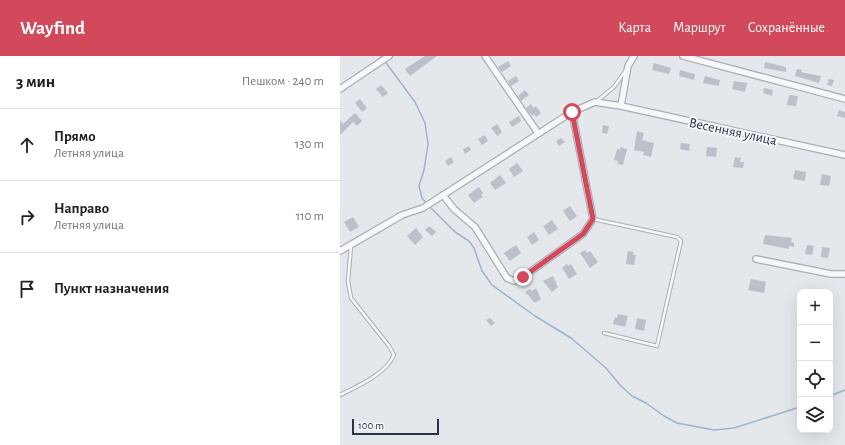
<!DOCTYPE html>
<html lang="ru">
<meta charset="utf-8">
<style>
:root{--surface:#fff;--page:#f6f6f6;--text:#222;--muted:#767676;--line:#e0e0e0;--accent:#d1495b}
body{margin:0;font-family:"Alegreya Sans",sans-serif;background:var(--page);color:var(--text)}
.controls{position:absolute;right:12px;bottom:12px;display:grid;overflow:hidden;border-radius:8px;box-shadow:0 4px 16px #0002}
.controls button{width:36px;height:36px;display:grid;place-items:center;padding:0;border:0;border-bottom:1px solid var(--line);background:var(--surface);color:var(--text);font:20px sans-serif}
.scale{position:absolute;left:12px;bottom:10px;width:87px;box-sizing:border-box;padding-left:4px;border:2px solid #2b3445;border-top:0;font-size:11px;line-height:14px;white-space:nowrap;color:#2b3445;-webkit-text-stroke:3px #f4f6f9;paint-order:stroke}
.stop{position:absolute;width:12px;height:12px;margin:-9px;border:3px solid #d1495b;border-radius:50%;background:#fff}
.stop.end{background:#d1495b;border-color:#fff;box-shadow:0 1px 4px #0008}
.list{margin:0;padding:0;list-style:none}
h2{display:flex;justify-content:space-between;align-items:center;height:52px;margin:0;padding:0 16px;font-size:17px}
h2 small{font-size:13px;font-weight:400;color:var(--muted)}
.list li{display:grid;grid-template-columns:26px 1fr auto;gap:12px;align-items:center;box-sizing:border-box;height:72px;padding:0 16px;border-top:1px solid var(--line)}
.list b{display:block;font-size:15px;white-space:nowrap}
.list p{margin:0;font-size:13px;white-space:nowrap;color:var(--muted)}
.list em{font-size:13px;font-style:normal;color:var(--muted)}
.icon{flex:none;width:22px;height:22px;fill:none;stroke:currentColor;stroke-width:2;stroke-linecap:round;stroke-linejoin:round}
.map{position:relative;flex:none;width:505px;height:389px;overflow:hidden}
header{display:flex;align-items:center;gap:24px;box-sizing:border-box;height:56px;padding:0 20px;background:var(--accent);color:#fff}
header strong{font-size:19px}
nav{display:flex;gap:22px;margin-inline-start:auto;font-size:14px}
main{display:flex}
aside{flex:1;background:var(--surface)}
.map>svg:first-child{display:block}
.lines{fill:none;stroke-linecap:round;stroke-linejoin:round}
.stream{stroke:#9fb4cc;stroke-width:1.5}
.building{fill:#bbc0ca}
.lane-casing{stroke:#a9aeb7;stroke-width:4.5}
.street-casing{stroke:#a9aeb7;stroke-width:8}
.lane{stroke:#f7f8fa;stroke-width:2.5}
.street{stroke:#f7f8fa;stroke-width:5.5}
.route{stroke:#d1495b;stroke-width:5}
.labels{text-anchor:middle;stroke-width:4;stroke-linejoin:round;paint-order:stroke}
.street-label{font-size:14px;fill:#2b3445;stroke:#f4f6f9}
</style>
<header>
<strong>Wayfind</strong>
<nav><a>Карта</a><a>Маршрут</a><a>Сохранённые</a></nav>
</header>
<main>
<aside>
<h2>3 мин<small>Пешком · 240 m</small></h2>
<ul class="list">
<li><svg class="icon" aria-label="ahead" viewBox="0 0 24 24"><path d="M12 20V5M6 11l6-6 6 6"/></svg><div><b>Прямо</b><p>Летняя улица</p></div><em>130 m</em></li>
<li><svg class="icon" aria-label="right" viewBox="0 0 24 24"><path d="M7 20v-9h11M14 6l5 5-5 5"/></svg><div><b>Направо</b><p>Летняя улица</p></div><em>110 m</em></li>
<li><svg class="icon" aria-label="arrive" viewBox="0 0 24 24"><path d="M6 21V4h12l-3 4 3 4H6"/></svg><div><b>Пункт назначения</b></div></li>
</ul>
</aside>
<div class="map">
<svg width="505" height="389" viewBox="0 0 505 389">
<rect width="100%" height="100%" fill="#e4e7ec"/>
<g class="lines">
<path class="stream" d="M41,0L75,46L85,67L88,88L84,114L79,130L82,142L87,148
M90,151L115,176L129,185L134,192L142,215L152,229L195,260L231,282L266,312L280,329L292,340L306,347L324,360L337,367L374,374L394,372L460,351
M490,340L505,334"/>
</g>
<path class="building" d="M85,0H97L70,20L65,13Z
M168,5L171,10L162,16L158,11Z
M425,6L446,11V16L424,12Z
M314,7L331,12L329,18L312,14Z
M457,13L462,14L461,16L481,20L479,27L455,20Z
M340,14L355,18L354,24L339,20Z
M176,20L179,25L171,30L168,25Z
M365,20L380,24L379,30L363,27Z
M489,23L494,24L492,30L487,29Z
M394,25L407,27L405,36L392,33Z
M41,29L48,37L43,41L36,33Z
M424,32L433,34L432,40L423,37Z
M185,34L189,39L181,45L178,40Z
M449,39L458,40L456,50L447,49Z
M20,43L27,52L22,56L15,47Z
M191,48L193,52L196,50L201,57L196,61L194,58L192,60L186,52Z
M499,54L505,56V62L497,60Z
M15,57L22,65L17,70L13,66L0,79V64L3,68Z
M179,60L181,65L172,71L169,66Z
M157,68L162,76L157,80L151,72Z
M263,69L269,70L267,78L262,77Z
M297,75L304,77L302,84L314,87L311,101L303,99L304,96L294,94Z
M145,79L148,85L142,89L138,83Z
M221,82L225,86L219,90L216,85Z
M341,87L350,88L349,95L340,93Z
M129,90L131,94L125,98L123,93Z
M280,91L287,93L283,109L277,108L278,105L274,104L277,93L280,94Z
M367,91L377,92L376,101L366,100Z
M111,101L114,106L108,110L105,105Z
M395,101L401,102L400,106H404L403,112L393,111Z
M177,107L183,115L174,121L169,113Z
M455,114L466,116L465,125L453,123Z
M482,118L491,120L489,130L480,129Z
M160,119L166,127L155,134L150,127Z
M139,131L143,137L141,139L143,141L134,147L128,139Z
M230,150L237,160L230,165L223,155Z
M13,161L19,171L10,176L4,166Z
M212,164L218,173L209,179L203,170Z
M89,170L96,176L92,180L85,174Z
M76,172L83,181L75,189L67,180Z
M194,176L199,184L192,189L187,181Z
M425,179L452,182L451,186L454,187V191L449,190V193L423,188Z
M176,189L181,197L170,205L164,197Z
M467,189L474,190L472,199L465,198Z
M482,191L490,192L488,202L481,201Z
M245,194L247,197L250,195L258,206L250,212L240,197Z
M288,195L294,196L293,199H296L294,209L286,208Z
M227,208L228,210L231,208L237,218L229,223L222,212Z
M213,220L218,231L212,236L203,225Z
M411,223L426,226L424,237L408,234Z
M196,232L201,243L195,247L185,236L190,233L192,235Z
M278,258L288,260L285,271L273,268L275,261L277,262Z
M150,262L155,267L151,270L146,264Z
M297,262L306,264L304,275L295,273Z"/>
<g class="lines">
<defs>
<path id="lane" d="M257,45L274,31L286,14
M253,163L337,181L341,185L317,290L264,277
M0,339C18,330 46,318 54,299L49,290L11,242L8,225L11,190"/>
<path id="street" d="M145,0L198,77
M343,0L505,43
M0,33L49,0
M281,50L288,10L294,0
M103,139L114,153L135,171L167,222L174,225L183,221L243,178L253,163L232,56
M0,195L62,159L83,152L232,56L255,46L281,50L505,99
M416,203L491,218H505"/>
</defs>
<use href="#lane" class="lane-casing"/>
<use href="#street" class="street-casing"/>
<use href="#lane" class="lane"/>
<use href="#street" class="street"/>
</g>
<g class="lines">
<path class="route" d="M183,221L243,178L253,163L232,56"/>
</g>
<g class="labels">
<g class="street-label">
<text transform="translate(393 75) rotate(12)" y="5">Весенняя улица</text>
</g>
</g>
</svg>
<div class="controls">
<button>+</button>
<button>−</button>
<button><svg class="icon" aria-label="locate" viewBox="0 0 24 24"><circle cx="12" cy="12" r="6"/><path d="M12 2v4M12 18v4M2 12h4M18 12h4"/></svg></button>
<button><svg class="icon" aria-label="layers" viewBox="0 0 24 24"><path d="M12 4l9 5-9 5-9-5zM3 14l9 5 9-5"/></svg></button>
</div>
<div class="scale">100 m</div>
<div class="stop" style="left:232px;top:56px"></div>
<div class="stop end" style="left:183px;top:221px"></div>
</div>
</main>
